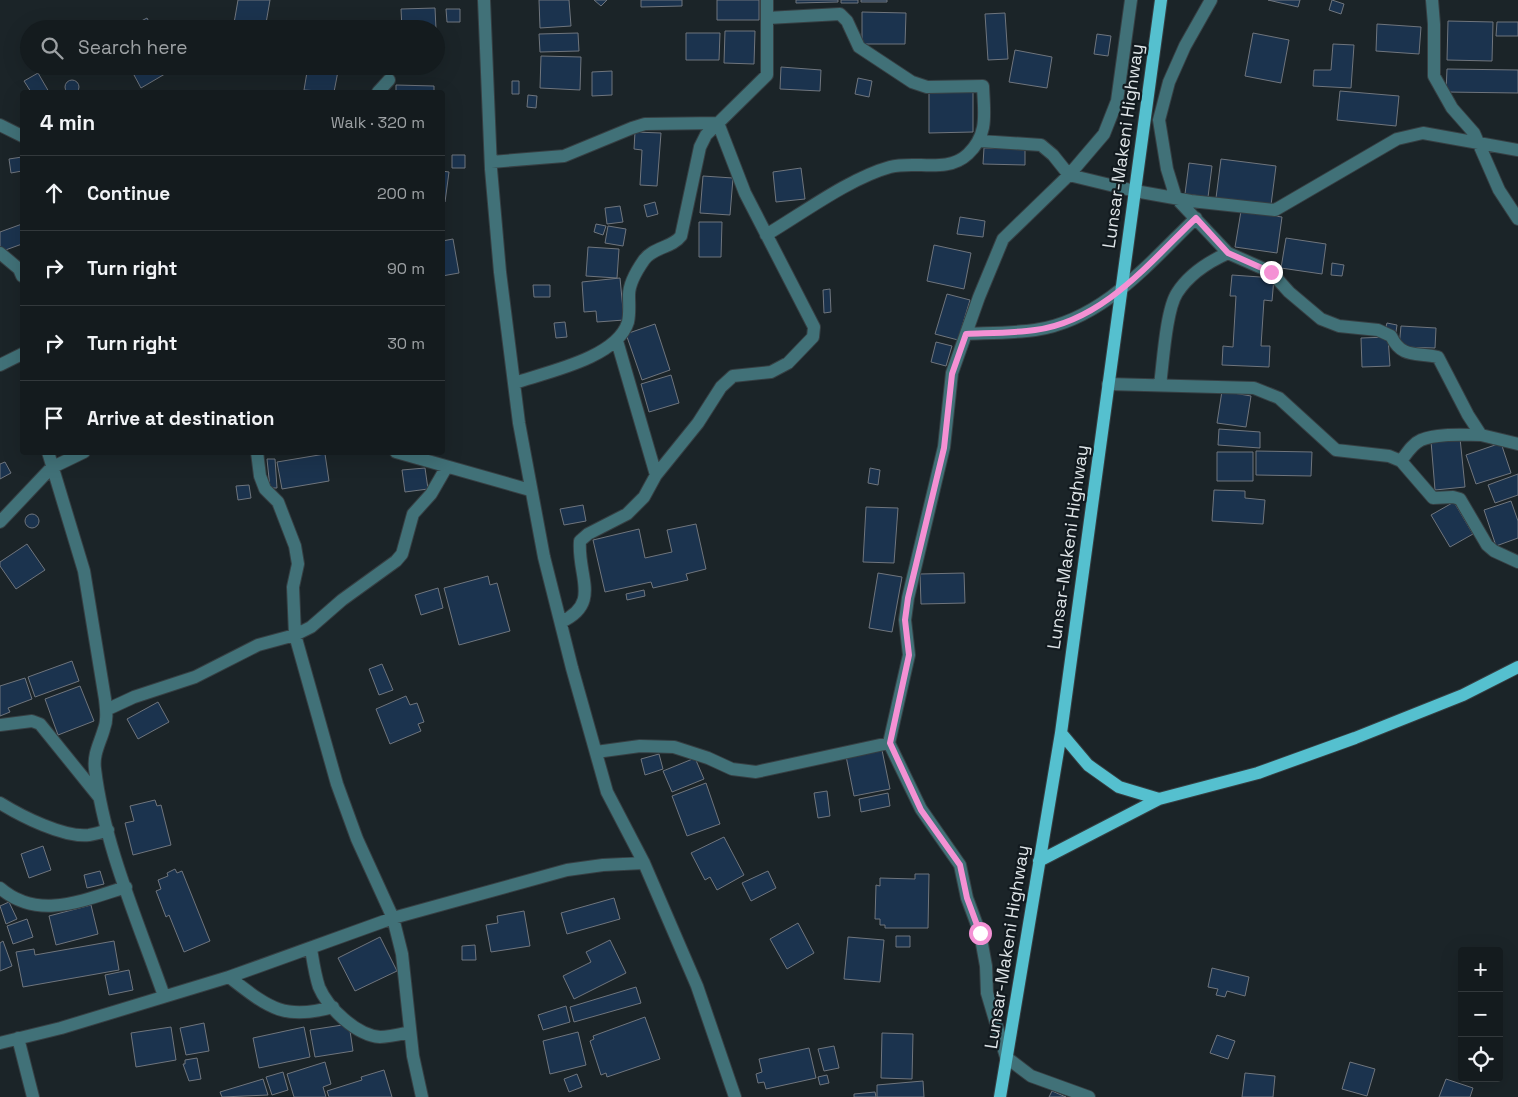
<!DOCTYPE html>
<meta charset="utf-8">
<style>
:root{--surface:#141b1e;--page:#1d2427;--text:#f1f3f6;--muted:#9da1a4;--line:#33393c}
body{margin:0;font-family:"Space Grotesk",sans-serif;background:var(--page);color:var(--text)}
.controls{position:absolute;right:15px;bottom:15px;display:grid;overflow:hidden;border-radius:5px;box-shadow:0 5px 20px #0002}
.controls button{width:45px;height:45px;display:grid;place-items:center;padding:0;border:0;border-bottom:1px solid var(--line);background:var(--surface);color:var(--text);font:25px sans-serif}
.stop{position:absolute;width:15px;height:15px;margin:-11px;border:4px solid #f491d4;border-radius:50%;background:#fff}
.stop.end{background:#f491d4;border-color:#fff;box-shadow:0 1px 5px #0008}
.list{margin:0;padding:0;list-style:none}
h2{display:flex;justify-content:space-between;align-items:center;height:65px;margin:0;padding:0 20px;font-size:21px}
h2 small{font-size:16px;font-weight:400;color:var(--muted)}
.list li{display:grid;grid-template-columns:32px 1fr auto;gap:15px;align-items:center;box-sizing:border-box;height:75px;padding:0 20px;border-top:1px solid var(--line)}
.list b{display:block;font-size:19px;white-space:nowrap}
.list em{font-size:16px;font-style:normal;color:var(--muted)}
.icon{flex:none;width:28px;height:28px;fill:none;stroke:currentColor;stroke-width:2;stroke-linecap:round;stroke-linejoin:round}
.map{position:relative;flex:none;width:1518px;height:1097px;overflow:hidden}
.search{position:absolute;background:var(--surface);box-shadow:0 5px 20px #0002;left:20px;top:20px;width:425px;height:55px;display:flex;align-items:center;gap:12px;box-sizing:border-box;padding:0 18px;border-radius:28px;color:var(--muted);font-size:19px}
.panel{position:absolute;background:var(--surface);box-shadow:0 5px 20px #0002;left:20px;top:90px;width:425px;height:365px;border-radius:5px}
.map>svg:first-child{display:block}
.building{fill:#1b334e;stroke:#6f757d}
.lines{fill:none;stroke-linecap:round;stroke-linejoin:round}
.minor-casing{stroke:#363f43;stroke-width:14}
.major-casing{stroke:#363f43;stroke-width:14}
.minor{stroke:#417178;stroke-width:12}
.major{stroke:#55c0cf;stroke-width:12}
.route{stroke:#f491d4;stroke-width:6}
.labels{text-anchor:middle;stroke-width:4.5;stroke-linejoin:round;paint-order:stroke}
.street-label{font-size:18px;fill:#dee4e7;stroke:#121a1f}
</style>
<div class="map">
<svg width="1518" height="1097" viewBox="0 0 1518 1097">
<rect width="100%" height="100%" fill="#1b2428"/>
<path class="building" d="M238,0H270L265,29H233Z
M539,0H569L571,26L540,28Z
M594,0H607L601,6Z
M641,0H682V6L641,7Z
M717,0H759V20H717Z
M796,0H838V2L796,3Z
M841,0H858V3H841Z
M861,0H887V2H861Z
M1268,0H1300L1298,7Z
M1332,0L1344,4L1341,14L1329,10Z
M435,8L436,29H402L401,9Z
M446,9H460V22H447Z
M862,12L906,13L905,44H862Z
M1005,13L1008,59L988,60L985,14Z
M147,18L153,29H126Z
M1448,21L1493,22L1492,61L1447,60Z
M316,22L345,27V29H315Z
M1497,22H1518V36H1496Z
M1377,24L1421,27L1419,54L1376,51Z
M725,31H755L754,64L724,63Z
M578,33L579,51L540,52L539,34Z
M686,33H720L719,60H686Z
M1253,33L1289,40L1281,83L1245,76Z
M1097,34L1111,36L1108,56L1094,54Z
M1333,44L1354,45L1351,88L1313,86L1314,70H1331Z
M1015,50L1052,57L1047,88L1009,82Z
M541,56L581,57L580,90L540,88Z
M152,66H167L170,71L141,88L134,75Z
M308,66H339L334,92L304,90Z
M781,67L821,70L820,91L780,89Z
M1447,69L1518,70V93L1446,92Z
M612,71V95L592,96V72Z
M38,73L49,92H31L24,81Z
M858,78L872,81L869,97L855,94Z
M65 87a7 7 0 1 1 14 0a7 7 0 1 1-14 0Z
M512,81H519V94H512Z
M396,85L434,86V92H396Z
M1340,91L1399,96L1396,126L1337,120Z
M973,92V132L929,133V93Z
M528,95L537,96L536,108L527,107Z
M635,132L661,133L657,186L640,185L642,150L634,149Z
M984,148L1025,149V165L983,164Z
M452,155H465V168H452Z
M22,157V171L11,173L9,159Z
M1221,159L1276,166L1271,205L1216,198Z
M1189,163L1212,166L1208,197L1185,194Z
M801,168L805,199L776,202L773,172Z
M442,171L449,172L445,202H442Z
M703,176L733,178L730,215L700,213Z
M655,202L658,214L647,217L644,205Z
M620,206L623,222L607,224L605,208Z
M1241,211L1282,217L1277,253L1235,247Z
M960,217L985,221L983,237L957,234Z
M699,222H722L721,257H699Z
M22,224V244L0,252V232Z
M596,224L606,226L603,235L594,232Z
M608,226L626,229L623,246L605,243Z
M1286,238L1326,244L1322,274L1281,268Z
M453,239L459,273L442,276V241Z
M934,245L971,253L964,289L927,281Z
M588,247L619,249L617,278L586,276Z
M1332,263L1344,265L1342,276L1331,275Z
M1232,275L1274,278L1272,301L1264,300L1261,346H1270L1269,367L1222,365L1223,346L1233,347L1236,296H1230Z
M620,278L624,320L597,322L596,311L584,312L582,282Z
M533,285H550V297H534Z
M830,289L831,312L824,313L823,290Z
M947,294L970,300L958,340L935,334Z
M565,322L567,337L556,338L554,323Z
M1387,323L1397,325L1396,332L1385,330Z
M655,324L670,370L642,380L626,334Z
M1401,326L1436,328L1435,348L1399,347Z
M1388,337L1390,366L1362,367L1361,338Z
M936,342L952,346L946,366L931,362Z
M671,375L679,403L649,412L641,384Z
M1222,391L1251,396L1246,427L1217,423Z
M1219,429L1260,432V448L1218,445Z
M1460,438L1465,487L1435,490L1431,441Z
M1501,443L1511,473L1476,484L1466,455Z
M1256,451L1312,452L1311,476L1256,475Z
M1217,452H1253V481H1217Z
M325,454L329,481L282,489L277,462Z
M267,459H275L277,488H270Z
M5,462L11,473L0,479V464Z
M425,468L428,489L405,492L402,470Z
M870,468L880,470L878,485L868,483Z
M1518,474V495L1495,503L1488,485Z
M249,485L251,498L238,500L236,486Z
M1214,490L1245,491V498L1265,500L1263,524L1212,521Z
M1511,501L1518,521V538L1496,546L1484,510Z
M1454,502L1473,534L1450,547L1431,515Z
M583,505L586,521L564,525L560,509Z
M866,507L898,508L894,563L863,562Z
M25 521a7 7 0 1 1 14 0a7 7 0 1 1-14 0Z
M696,524L706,569L686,574L688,580L653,588L651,582L605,592L593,540L639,529L645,558L672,552L667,530Z
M27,544L45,570L16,589L0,566V562Z
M878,573L902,577L892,632L869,628Z
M964,573L965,603L921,604L920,574Z
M488,576L490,585L497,583L510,631L459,645L444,588Z
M438,588L443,608L421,615L415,595Z
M644,590L645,596L627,600L626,594Z
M72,661L79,681L35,697L28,677Z
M382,664L393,690L379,695L369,669Z
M25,678L32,699L8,708L10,712L0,716V686Z
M80,686L94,721L58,735L45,699Z
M406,696L410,705L417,703L424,722L418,724L421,731L390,744L376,709Z
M158,702L169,722L138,739L127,719Z
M882,750L890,789L854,796L846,756Z
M659,754L663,769L645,775L641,759Z
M695,758L704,779L672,792L663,771Z
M706,783L720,824L687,836L672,796Z
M827,791L830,816L818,818L814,793Z
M888,793L890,806L861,812L859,799Z
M155,800L157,806L161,805L171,845L133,855L125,823L134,821L130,806Z
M724,837L744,875L717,890L710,877L705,880L691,853Z
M43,846L51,870L29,878L21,854Z
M175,869L177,873L182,871L210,941L184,952L169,915L166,917L156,891L161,889L158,880L168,876L167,873Z
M100,871L104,884L87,888L84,875Z
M768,871L776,888L751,901L742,883Z
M915,874H929L928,928H885V925H880V919H875L876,885L880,886V878L915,879Z
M614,898L620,919L567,934L561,913Z
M9,902L17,919L6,924L0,906Z
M91,905L98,934L56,945L49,916Z
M524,911L530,946L491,952L486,925L498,923L497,916Z
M27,919L33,937L13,944L7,926Z
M798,923L814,953L787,969L770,939Z
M896,936H910V947H896Z
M380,937L397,971L355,991L338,958Z
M848,937L884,940L880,982L844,979Z
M610,940L626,973L574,999L563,976L591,962L586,952Z
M3,941L12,966L0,971V943Z
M114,941L119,970L23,987L16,952L34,949L35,955Z
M475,945L476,960H462V946Z
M1212,968L1249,977L1245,996L1227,991L1225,997L1216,995L1218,989L1208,987Z
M129,970L133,990L109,995L105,975Z
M636,987L641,1003L574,1022L570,1007Z
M566,1006L570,1022L543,1030L538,1015Z
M645,1017L660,1059L607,1077L606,1073L601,1075L590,1041L594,1039L593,1036Z
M204,1023L209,1051L186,1055L180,1028Z
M349,1024L353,1051L315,1057L310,1030Z
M171,1027L176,1060L136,1067L131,1033Z
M304,1027L310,1057L259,1068L253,1038Z
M578,1032L586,1065L550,1074L543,1041Z
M882,1033L913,1034L912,1079L881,1078Z
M1217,1035L1235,1041L1228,1059L1210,1053Z
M834,1046L839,1068L824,1071L818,1049Z
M809,1048L816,1078L766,1089L764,1082L758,1083L756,1074L762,1072L759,1059Z
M197,1058L201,1079L189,1081L183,1064H185V1060Z
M325,1062L331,1084L323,1087L326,1097H294L287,1074Z
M1350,1062L1375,1069L1367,1096L1342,1089Z
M384,1070L392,1097H329L327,1091L362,1080L361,1077Z
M283,1072L288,1090L272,1095L266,1077Z
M1245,1073L1275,1076L1273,1097H1242Z
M577,1074L582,1087L569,1092L564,1079Z
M827,1075L829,1083L820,1085L818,1077Z
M263,1079L268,1095L222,1097L220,1092Z
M1446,1079L1473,1088L1470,1097H1439Z
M923,1081L924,1097H877V1085Z
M1052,1091L1066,1097H1049Z
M875,1092L876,1097H854V1094Z"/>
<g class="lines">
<defs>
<path id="minor" d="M484,0L491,169L500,272L519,423L544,557L572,668L607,792L644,863L697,986L735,1097
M1211,0L1185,46L1169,82L1159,120L1167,169L1176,198L1228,253L1271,272L1289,292L1321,319L1339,326L1378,330L1391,336C1402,359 1416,352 1438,357L1468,415L1481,435L1518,444
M1432,0L1434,24V76L1452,108L1474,133L1499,190L1518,219
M378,92L389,80
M0,125L22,136
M980,141L1041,145L1053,155L1069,175L1135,191L1191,201L1275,210L1397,139L1423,133L1518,150
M491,162L564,156L632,128L645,124L718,123L745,193L814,327L813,337L788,363L771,372L733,376L721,387L698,423L656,475L644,497L627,514L588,534L580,541C577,576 602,603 561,622
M766,235C803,213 850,178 890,167C916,160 947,174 968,154C989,134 984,113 983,86L927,87L912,82L859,47L847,21L840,14L767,18
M0,253L19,269L22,276
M966,334C989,333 1013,333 1035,330C1103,320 1149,263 1196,218
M617,341L656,475
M0,365L22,354
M514,383C547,372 617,358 628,322C630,313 629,304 629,295C629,283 637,270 644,260C653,247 672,248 681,236L700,147L706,135L767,75V0
M1108,384L1254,388L1279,398L1336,450L1389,456L1401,461L1433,498L1453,497L1460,499L1487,545L1494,551L1518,562
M1160,385C1163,363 1166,310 1177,293C1189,274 1208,262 1228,253
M48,452L84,571L105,699C106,709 108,719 104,729C100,743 93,754 95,769C104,845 139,924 164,996
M257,452L260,476L265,489L278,502L295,546L298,564L293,587L295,635L337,784L357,839L393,918L402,954L413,1056L422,1097
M396,452L530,490
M1401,461C1407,453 1412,444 1421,440C1438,433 1463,435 1481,435
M0,522L51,468L84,452
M106,710L134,697L195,677L258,645L295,635L311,627L342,600L396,561L402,554L413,514L431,494L446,468
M0,725L32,721L40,724L99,797
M596,752L640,746L674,747L708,758L732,769L756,772L889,743
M0,803C21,816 64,838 89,835C95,834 102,832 108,830
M0,888C38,921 84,900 126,887
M311,949C313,961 315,975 319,987C328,1008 356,1035 380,1037C389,1037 401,1034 410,1032
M229,977C268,1007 283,1021 333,1007
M18,1038L33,1097
M0,1043L61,1028L229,977L393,918L567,870L603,865L644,863
M1089,1097L1031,1076L1006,1057L987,993L986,966L980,933L967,898L960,865L921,809L889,743L909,655L905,620L908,598L944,447L952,373L979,297L1003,239L1069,175L1104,134L1117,101L1131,0"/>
<path id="major" d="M1061,733L1088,765L1119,787L1159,799
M1039,861L1159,799L1258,773L1355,738L1463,695L1518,667
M1000,1097L1061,733L1161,0"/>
</defs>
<use href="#minor" class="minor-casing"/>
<use href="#major" class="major-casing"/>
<use href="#minor" class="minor"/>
<use href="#major" class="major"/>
</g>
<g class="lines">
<path class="route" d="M980,933L967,898L960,865L921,810L890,743L909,655L905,620L908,598L944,448L952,374L966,334C989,333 1013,333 1035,330C1103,321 1149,263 1196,218L1228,253L1271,272"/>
</g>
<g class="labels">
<g class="street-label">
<text transform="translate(1123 146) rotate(-82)" y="6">Lunsar-Makeni Highway</text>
<text transform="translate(1068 547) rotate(-82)" y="6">Lunsar-Makeni Highway</text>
<text transform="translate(1007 947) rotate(-81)" y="6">Lunsar-Makeni Highway</text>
</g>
</g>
</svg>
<div class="controls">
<button>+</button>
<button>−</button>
<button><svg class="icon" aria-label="locate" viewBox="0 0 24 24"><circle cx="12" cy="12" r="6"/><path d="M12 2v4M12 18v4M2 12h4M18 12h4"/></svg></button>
</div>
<div class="stop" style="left:980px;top:933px"></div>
<div class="stop end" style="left:1271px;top:272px"></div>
<div class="search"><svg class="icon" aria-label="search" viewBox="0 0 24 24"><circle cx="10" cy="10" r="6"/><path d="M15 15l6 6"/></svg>Search here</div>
<section class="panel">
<h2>4 min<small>Walk · 320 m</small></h2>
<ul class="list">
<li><svg class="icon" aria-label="ahead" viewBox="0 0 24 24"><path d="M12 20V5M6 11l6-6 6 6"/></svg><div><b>Continue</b></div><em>200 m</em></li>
<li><svg class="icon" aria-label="right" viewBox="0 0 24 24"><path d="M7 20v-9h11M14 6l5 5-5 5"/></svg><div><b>Turn right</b></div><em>90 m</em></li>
<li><svg class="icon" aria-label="right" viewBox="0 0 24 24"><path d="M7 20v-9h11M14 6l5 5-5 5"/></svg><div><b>Turn right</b></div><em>30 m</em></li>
<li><svg class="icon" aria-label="arrive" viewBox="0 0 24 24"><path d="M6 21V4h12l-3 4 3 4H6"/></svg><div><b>Arrive at destination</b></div></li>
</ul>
</section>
</div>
